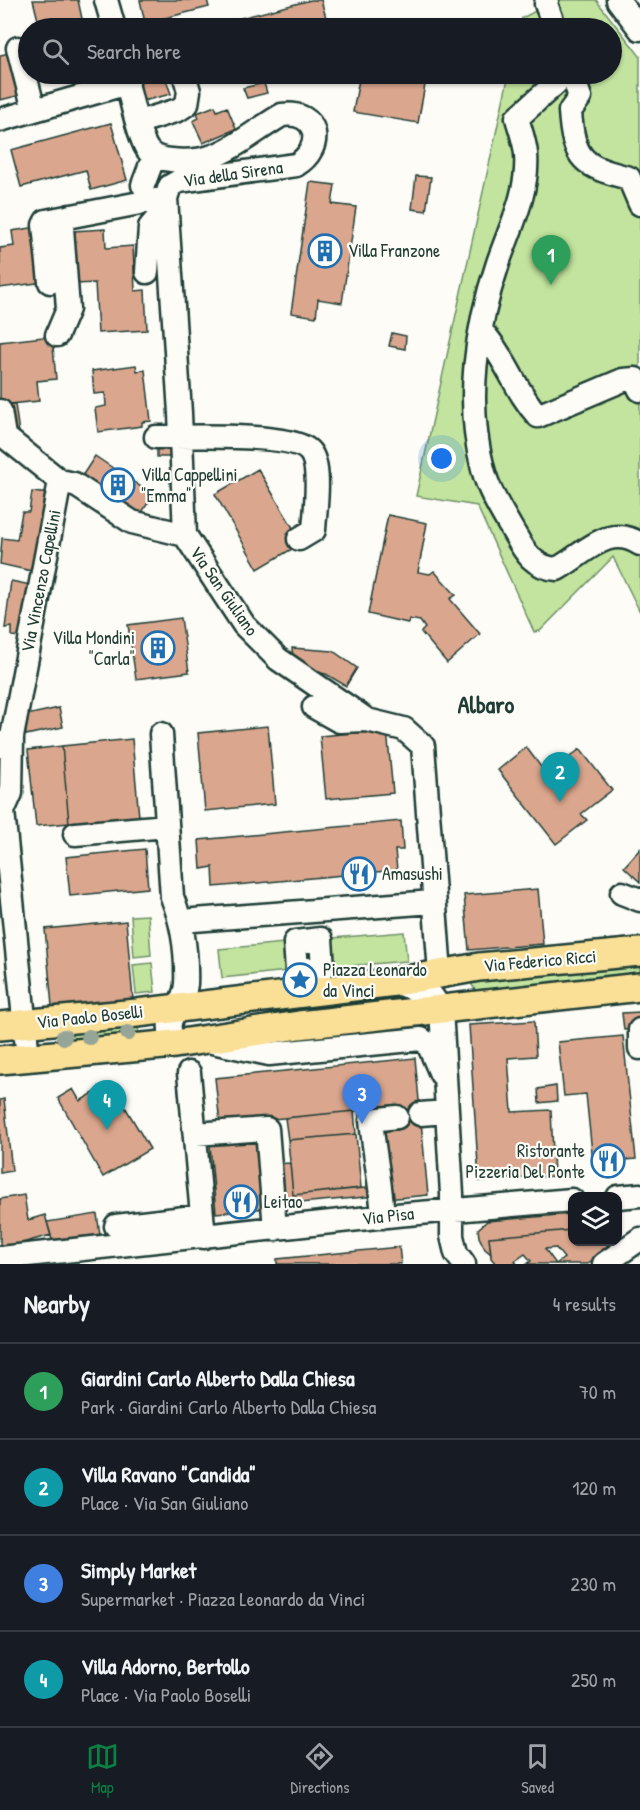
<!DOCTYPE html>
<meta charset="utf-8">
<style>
:root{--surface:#171b24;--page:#20242c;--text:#f1f3f6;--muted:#9ea1a6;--line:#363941;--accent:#0b8043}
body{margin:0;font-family:"Patrick Hand",sans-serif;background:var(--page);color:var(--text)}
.controls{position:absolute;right:18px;bottom:18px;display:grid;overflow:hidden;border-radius:12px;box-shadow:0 2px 4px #0004}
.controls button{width:54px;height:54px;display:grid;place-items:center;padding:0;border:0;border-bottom:2px solid var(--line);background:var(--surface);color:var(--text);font:30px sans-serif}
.you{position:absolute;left:442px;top:459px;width:21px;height:21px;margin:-15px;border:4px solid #fff;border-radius:50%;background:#1a73e8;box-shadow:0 0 0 9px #1a73e833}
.badge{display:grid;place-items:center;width:39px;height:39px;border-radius:50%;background:var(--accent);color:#fff;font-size:20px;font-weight:700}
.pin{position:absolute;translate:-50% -50px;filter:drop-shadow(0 2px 3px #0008)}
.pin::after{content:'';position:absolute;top:32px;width:21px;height:18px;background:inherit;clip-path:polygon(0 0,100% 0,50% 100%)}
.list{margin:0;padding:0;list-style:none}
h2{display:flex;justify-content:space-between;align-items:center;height:78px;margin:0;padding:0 24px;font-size:26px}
h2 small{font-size:20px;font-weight:400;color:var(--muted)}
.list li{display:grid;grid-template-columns:39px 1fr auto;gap:18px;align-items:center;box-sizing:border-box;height:96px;padding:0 24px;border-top:2px solid var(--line)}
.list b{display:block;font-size:22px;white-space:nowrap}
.list p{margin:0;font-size:20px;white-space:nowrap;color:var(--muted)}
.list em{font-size:20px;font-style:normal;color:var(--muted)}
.icon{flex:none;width:33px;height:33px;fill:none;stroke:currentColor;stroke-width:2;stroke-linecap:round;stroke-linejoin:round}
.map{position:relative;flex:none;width:640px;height:1264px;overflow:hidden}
.search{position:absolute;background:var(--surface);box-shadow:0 2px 4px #0004;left:18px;right:18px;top:18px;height:66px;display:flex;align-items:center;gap:15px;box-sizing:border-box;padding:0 21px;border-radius:33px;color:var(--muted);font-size:22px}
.sheet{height:462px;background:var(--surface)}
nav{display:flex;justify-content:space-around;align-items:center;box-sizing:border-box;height:84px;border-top:2px solid var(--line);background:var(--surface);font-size:16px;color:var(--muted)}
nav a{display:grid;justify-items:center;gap:3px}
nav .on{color:var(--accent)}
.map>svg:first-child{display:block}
.green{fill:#c2e49e;stroke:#709069;stroke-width:1.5}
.building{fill:#daa68e;stroke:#1f3d34;stroke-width:1.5;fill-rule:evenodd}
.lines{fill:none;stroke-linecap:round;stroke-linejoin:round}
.minor-casing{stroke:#1f3d34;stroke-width:27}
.major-casing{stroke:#1f3d34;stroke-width:32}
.minor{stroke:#fdfcf7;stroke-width:22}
.major{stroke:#fadf96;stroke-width:27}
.tree{fill:#95a597}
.labels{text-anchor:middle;stroke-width:4.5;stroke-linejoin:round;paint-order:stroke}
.street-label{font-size:18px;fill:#1f3d34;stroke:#fdfcf7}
.poi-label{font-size:18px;fill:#1f3d34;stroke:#fdfcf7;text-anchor:start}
.district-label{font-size:24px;font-weight:bold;fill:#1f3d34;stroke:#fdfcf7}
</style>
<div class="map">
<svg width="640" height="1264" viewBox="0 0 640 1264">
<rect width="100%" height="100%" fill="#fdfcf7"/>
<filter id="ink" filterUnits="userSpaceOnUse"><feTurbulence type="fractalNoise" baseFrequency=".0167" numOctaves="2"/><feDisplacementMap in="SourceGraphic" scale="12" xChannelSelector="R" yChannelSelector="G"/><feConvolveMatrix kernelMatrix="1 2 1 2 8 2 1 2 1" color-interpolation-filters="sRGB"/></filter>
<g filter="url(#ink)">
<path class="green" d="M557,0H596L640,56V612L613,557L540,631L534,632L477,506L416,496L509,74H612V28H519L522,18Z
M148,915L151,955L134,957L131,916Z
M404,932L407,961L323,968L321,939Z
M295,942L297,970L222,978L219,949Z
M152,963L155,992L136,994L133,965Z
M640,965V977L477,993L472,985L474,982L478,981Z
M138,1027L139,1035L57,1043V1034Z"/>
<path class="building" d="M33,0H78L84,28H40Z
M140,0H207L209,7L145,23Z
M311,0H321L329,28H236L233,20Z
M15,52L25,94L0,100V55Z
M135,74H164L171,94L143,101Z
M360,74H427L418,123L353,112Z
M264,83L267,93L247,98L243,88Z
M215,106L217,111L227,107L236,129L203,143L193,121L199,118L197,113Z
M111,123L127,180L91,190L86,170L21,187L11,150Z
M416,176L431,177L426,211L412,209Z
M310,182L335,185L332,204L356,207L342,303L318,299L316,317L291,313Z
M37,227L44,282L0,288V248L14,246L12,231Z
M105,229L106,248L133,246L135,291L145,290L147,330L98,333L95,283L76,284L73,231Z
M392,333L406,336L405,349L389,346Z
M52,336L56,379L37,381L39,401L0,405V342Z
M136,365L137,371L145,370L151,421L142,422V426L98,432L95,408L106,406L105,393L94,394L92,371Z
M15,404L21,447L2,405Z
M157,443H172L173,457H157Z
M95,456L153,495L141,514L82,476Z
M258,469L302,543L258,569L215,494Z
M32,492L50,494L36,572L0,564L2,538L17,540L22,512H29Z
M388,515L427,523L418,572L430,574L434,571L456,595L450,599L480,634L447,663L421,632L425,628L420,621L409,619L408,623L368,614Z
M11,581L31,585L21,637L12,636V627L5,628Z
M181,618L189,672L136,679L128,625Z
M292,648L333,651L357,668L346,686L326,674L294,668Z
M59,708L63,727L26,735L22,716Z
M268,726L275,804L205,811L198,733Z
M387,730L393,793L326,799L320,736Z
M132,739L139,817L69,823L62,746Z
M62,746L69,823L36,826L28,750Z
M526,747L547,775L580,749L612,790L581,814L587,820L556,844L498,770Z
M401,821L403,850H395L397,870L214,887L213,867L201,869L199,840Z
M145,849L148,888L70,896L66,857Z
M640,849V882L624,867Z
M538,889L543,944L469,950L464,895Z
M126,921L133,999L52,1006L45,929Z
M640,1012V1026L637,1029L624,1030L622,1013Z
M534,1021L536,1056L508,1058L512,1112L551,1110L554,1176L479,1181L469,1025Z
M623,1036L636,1159L593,1163L586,1094L564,1096L558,1042Z
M415,1058L428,1195L387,1199L381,1131L398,1130L396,1107L220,1124L215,1078Z
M111,1083L150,1149L103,1177L58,1098L73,1089L80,1101Z
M556,1086L557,1101L539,1103L538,1089Z
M4,1099L12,1171L0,1173V1100Z
M354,1111L356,1134L288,1140L285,1118Z
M356,1134L361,1188L293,1195L288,1140Z
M261,1140L267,1208L216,1213L210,1145Z
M290,1163L293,1195L375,1187L376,1196L278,1205L274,1164Z
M24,1195L28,1220L45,1215L51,1235L0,1249V1199Z
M97,1214L100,1235L52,1240L47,1222Z
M572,1214V1230L489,1237L491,1254L485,1249L479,1237L478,1229L487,1221Z
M572,1230V1242H609V1244L588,1264H527L531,1261L525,1254L515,1261L517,1264H496L491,1258L489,1237ZM556,1248L564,1258L556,1264L545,1249Z
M399,1247L401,1264H277V1259Z"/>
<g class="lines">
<defs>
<path id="minor" d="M106,0L114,28
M547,0L546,4L555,28
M618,0L640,29
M18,48L34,110
M125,74C129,91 138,135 147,149C152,157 161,159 171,160C220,166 242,138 282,115C319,110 325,148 296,165L179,181L170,186L166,198L180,413L185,535L244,625L278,659L367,720L404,729L423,746L440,973
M560,74L557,82L517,118C520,129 525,142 526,154C529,192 510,228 498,263C476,328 465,402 483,469C488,489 500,509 510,526C523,548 530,567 557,569C585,554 608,523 640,544
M572,74L580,97L570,111C573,160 584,167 629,178L640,204
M0,120L128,83
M139,122L178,110L187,104L189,91L184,74
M143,185L154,156
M147,272L150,227L166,208
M50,282L44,225L46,221L166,198
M57,335L68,309L62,228L63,222L70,216
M480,335L486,336C507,361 516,392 538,416L623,380L635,379L640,390
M0,411L4,436L60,481L74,484L132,522L185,535
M156,437C184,437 295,432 310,452C322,467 315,511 314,530L299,539
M314,707L339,721L367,720
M161,734L172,897C183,924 187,955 186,984C184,1011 159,1015 175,1044
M12,737L11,793L3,811L28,1058
M1,746L12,737L60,481
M75,834L167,826
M622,893L640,900
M181,921L433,902
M321,939L323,968L297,970L295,942Z
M395,982L432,996L441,1009L452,1194V1236L456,1253L464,1264
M640,1030V1048
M212,1042L269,1054L421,1039L428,1044L441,1074
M189,1073L204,1237
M420,1114L447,1112
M195,1134L267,1129L275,1229
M618,1197L640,1195
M383,1217C381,1184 374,1153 371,1120L397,1117
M116,1226L202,1216
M0,1258L396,1215L572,1200
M604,1264L640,1239"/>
<path id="major" d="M0,1026L137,1013L395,982L479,967L640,952
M0,1060L175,1044L299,1025L640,987"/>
</defs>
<use href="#minor" class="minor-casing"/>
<use href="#major" class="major-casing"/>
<use href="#minor" class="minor"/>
<use href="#major" class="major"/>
</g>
<g class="tree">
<circle cx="128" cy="1033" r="8"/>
<circle cx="64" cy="1037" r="8"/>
<circle cx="89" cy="1037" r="8"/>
</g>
</g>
<defs>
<symbol id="building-ring" viewBox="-11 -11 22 22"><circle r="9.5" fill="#fdfcf7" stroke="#1f6fb2" stroke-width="1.5"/><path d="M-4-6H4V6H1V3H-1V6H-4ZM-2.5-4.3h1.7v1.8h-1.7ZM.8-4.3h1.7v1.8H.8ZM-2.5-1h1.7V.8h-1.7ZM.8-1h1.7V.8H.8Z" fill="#1f6fb2"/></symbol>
<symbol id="restaurant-ring" viewBox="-11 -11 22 22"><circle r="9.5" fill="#fdfcf7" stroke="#1f6fb2" stroke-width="1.5"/><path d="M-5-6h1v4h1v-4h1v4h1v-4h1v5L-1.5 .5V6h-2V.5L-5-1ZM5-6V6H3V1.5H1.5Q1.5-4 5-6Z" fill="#1f6fb2"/></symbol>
<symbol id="sight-ring" viewBox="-11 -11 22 22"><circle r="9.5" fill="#fdfcf7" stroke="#1f6fb2" stroke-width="1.5"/><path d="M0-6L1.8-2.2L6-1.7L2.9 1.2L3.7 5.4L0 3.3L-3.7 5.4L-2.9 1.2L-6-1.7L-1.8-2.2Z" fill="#1f6fb2"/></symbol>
</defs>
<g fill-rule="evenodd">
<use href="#building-ring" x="306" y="232" width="38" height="38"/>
<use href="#building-ring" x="99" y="466" width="38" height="38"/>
<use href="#building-ring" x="139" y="629" width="38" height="38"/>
<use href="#restaurant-ring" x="340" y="855" width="38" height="38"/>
<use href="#sight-ring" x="281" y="961" width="38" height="38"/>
<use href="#restaurant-ring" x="589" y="1142" width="38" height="38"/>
<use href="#restaurant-ring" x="222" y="1183" width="38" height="38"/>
</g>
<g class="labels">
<g class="street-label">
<text transform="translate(233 174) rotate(-8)" y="6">Via della Sirena</text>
<text transform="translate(41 581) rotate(-79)" y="6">Via Vincenzo Capellini</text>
<text transform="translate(224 591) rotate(55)" y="6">Via San Giuliano</text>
<text transform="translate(540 961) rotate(-5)" y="6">Via Federico Ricci</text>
<text transform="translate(90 1017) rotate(-6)" y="6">Via Paolo Boselli</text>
<text transform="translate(388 1216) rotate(-6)" y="6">Via Pisa</text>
</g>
<g class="poi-label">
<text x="348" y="257">Villa Franzone</text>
<text x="141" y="481">Villa Cappellini<tspan x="141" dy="21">"Emma"</tspan></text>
<text x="135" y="644" text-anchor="end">Villa Mondini<tspan x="135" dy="21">"Carla"</tspan></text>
<text x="382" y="880">Amasushi</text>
<text x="323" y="976">Piazza Leonardo<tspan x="323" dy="21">da Vinci</tspan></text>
<text x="585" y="1157" text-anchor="end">Ristorante<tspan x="585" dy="21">Pizzeria Del Ponte</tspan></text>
<text x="264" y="1208">Leitao</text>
</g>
<g class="district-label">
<text x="486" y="713">Albaro</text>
</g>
</g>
</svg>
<div class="controls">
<button><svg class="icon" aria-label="layers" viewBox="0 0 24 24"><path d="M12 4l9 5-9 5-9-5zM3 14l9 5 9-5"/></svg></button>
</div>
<div class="you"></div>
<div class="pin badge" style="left:551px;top:285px;background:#2e9e5b">1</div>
<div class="pin badge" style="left:560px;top:802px;background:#0f9aa8">2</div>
<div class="pin badge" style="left:362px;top:1124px;background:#3f7fe0">3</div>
<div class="pin badge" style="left:107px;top:1130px;background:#0f9aa8">4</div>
<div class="search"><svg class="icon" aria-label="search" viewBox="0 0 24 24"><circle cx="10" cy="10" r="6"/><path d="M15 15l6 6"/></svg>Search here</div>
</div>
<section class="sheet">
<h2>Nearby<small>4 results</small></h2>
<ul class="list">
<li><span class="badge" style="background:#2e9e5b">1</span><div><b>Giardini Carlo Alberto Dalla Chiesa</b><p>Park · Giardini Carlo Alberto Dalla Chiesa</p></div><em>70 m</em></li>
<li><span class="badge" style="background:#0f9aa8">2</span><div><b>Villa Ravano &quot;Candida&quot;</b><p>Place · Via San Giuliano</p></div><em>120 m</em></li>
<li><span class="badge" style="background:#3f7fe0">3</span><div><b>Simply Market</b><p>Supermarket · Piazza Leonardo da Vinci</p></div><em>230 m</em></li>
<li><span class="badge" style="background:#0f9aa8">4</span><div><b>Villa Adorno, Bertollo</b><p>Place · Via Paolo Boselli</p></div><em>250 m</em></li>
</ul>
</section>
<nav>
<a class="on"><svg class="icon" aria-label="map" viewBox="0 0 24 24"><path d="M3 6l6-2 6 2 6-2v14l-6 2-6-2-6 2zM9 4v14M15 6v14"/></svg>Map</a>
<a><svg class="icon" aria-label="directions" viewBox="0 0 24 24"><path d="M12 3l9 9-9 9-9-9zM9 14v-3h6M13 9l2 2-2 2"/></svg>Directions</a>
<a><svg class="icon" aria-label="saved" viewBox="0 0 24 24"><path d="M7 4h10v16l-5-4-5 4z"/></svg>Saved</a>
</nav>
